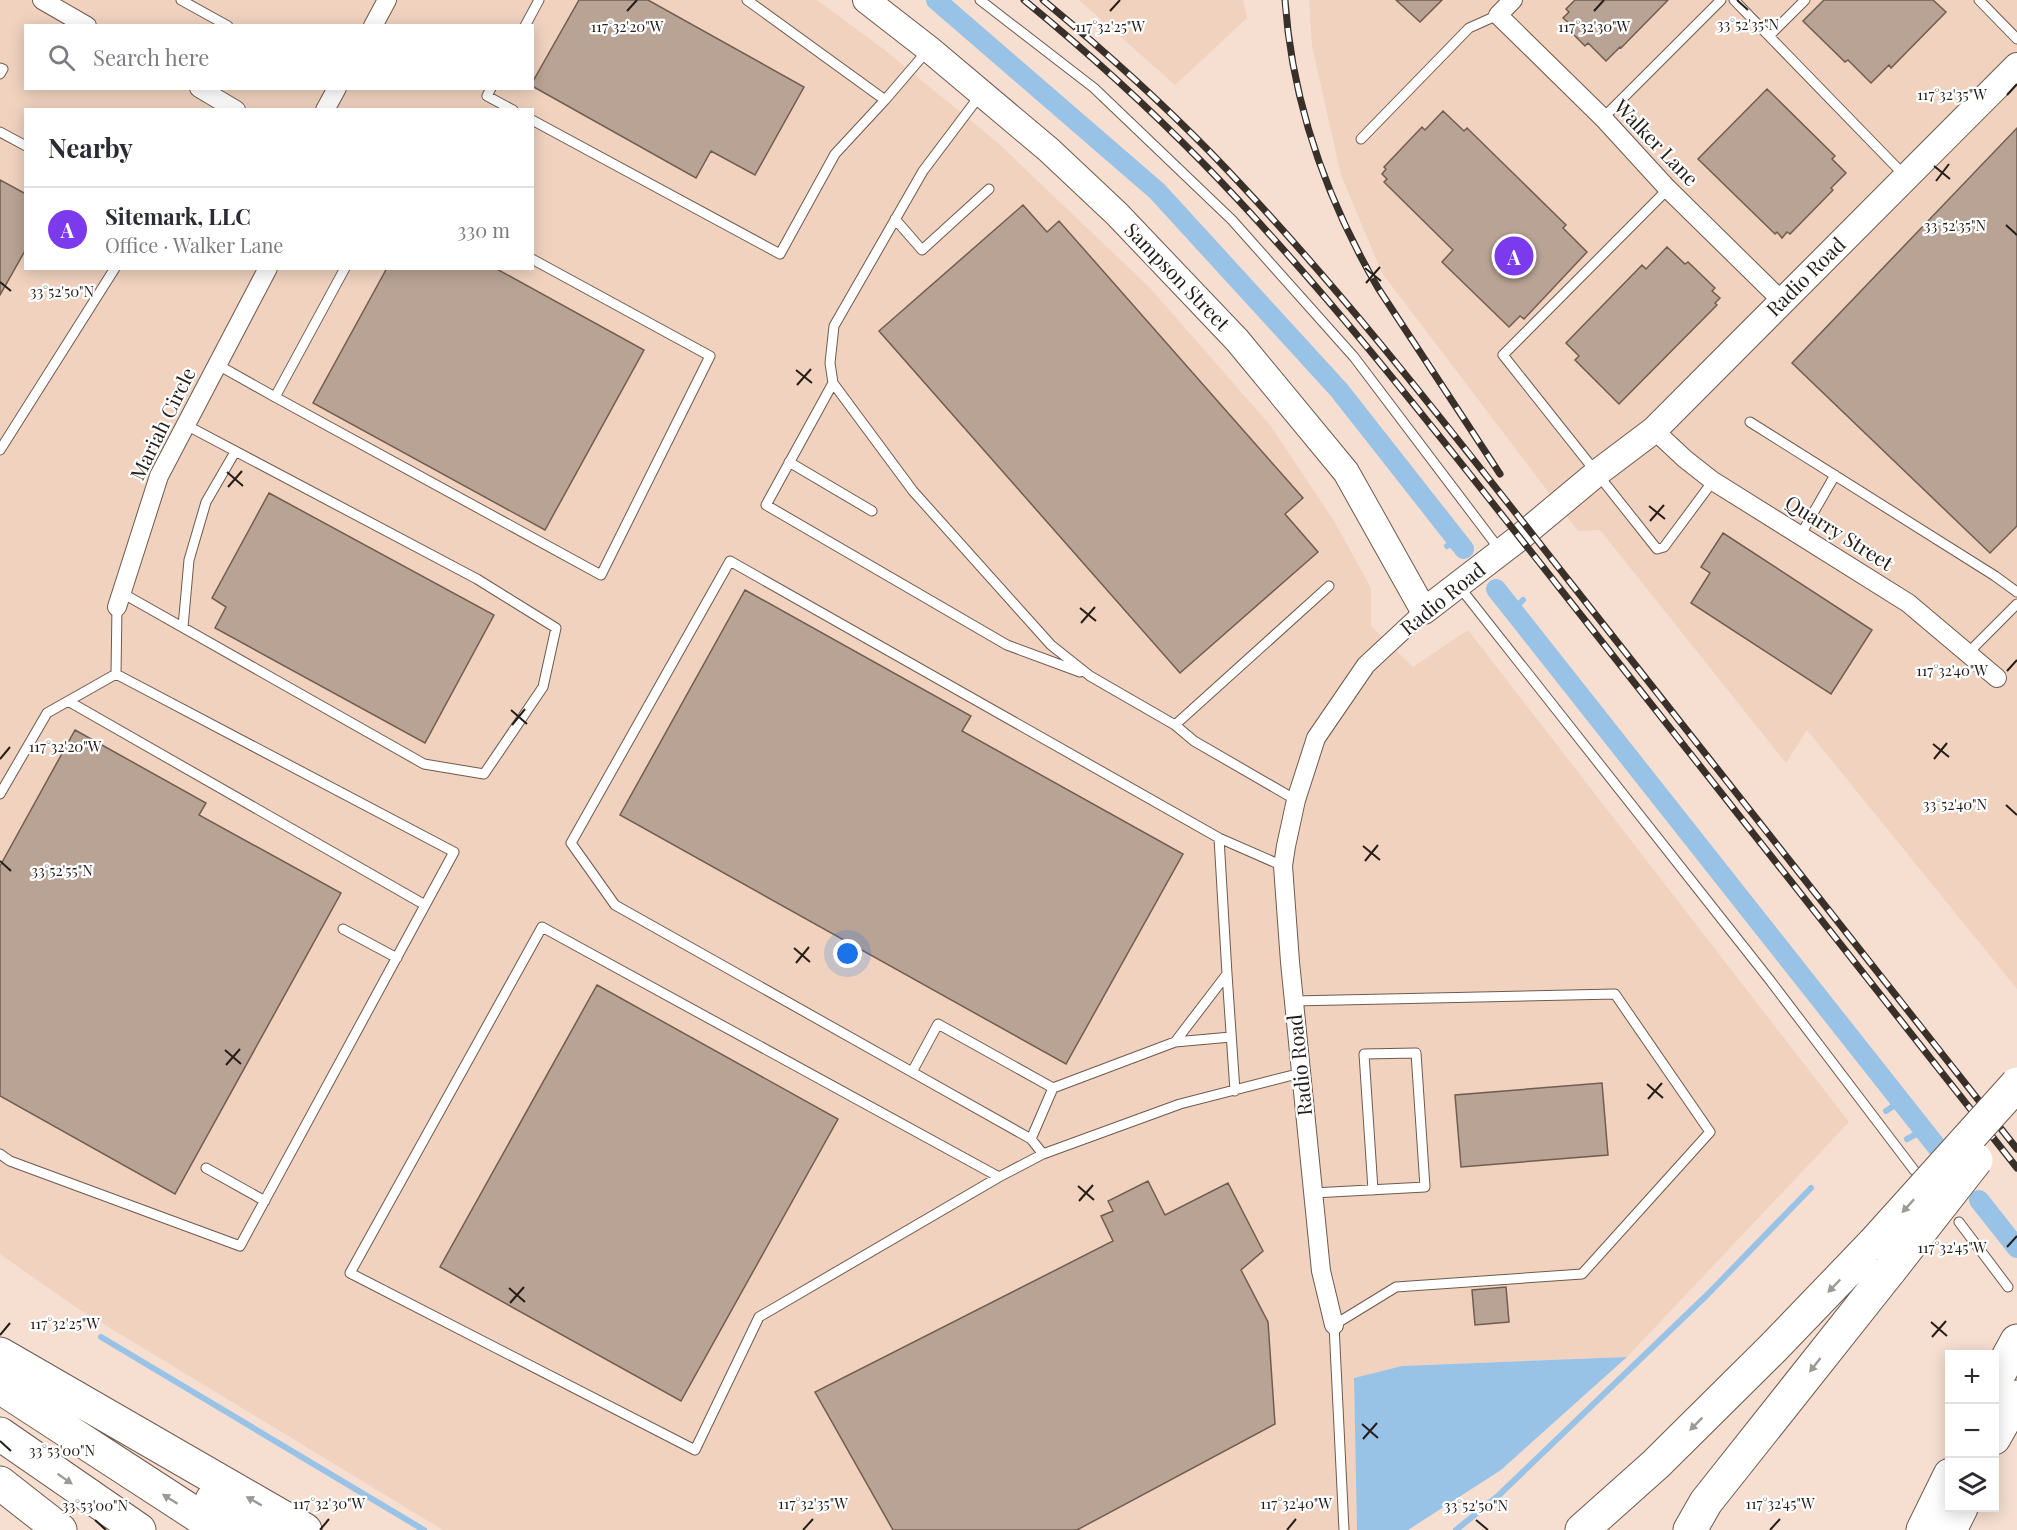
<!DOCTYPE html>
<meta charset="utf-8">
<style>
:root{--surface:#fff;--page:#f2f2f3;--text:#2b2b33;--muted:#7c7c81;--line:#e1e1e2;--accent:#7c3aed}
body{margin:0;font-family:"Playfair Display",serif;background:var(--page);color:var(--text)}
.controls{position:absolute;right:18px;bottom:18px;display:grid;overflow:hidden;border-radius:0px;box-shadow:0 3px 15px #0003}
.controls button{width:54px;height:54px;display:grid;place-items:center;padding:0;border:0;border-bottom:2px solid var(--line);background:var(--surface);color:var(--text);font:30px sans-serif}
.you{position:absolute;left:848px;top:954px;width:21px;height:21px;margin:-15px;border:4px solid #fff;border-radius:50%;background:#1a73e8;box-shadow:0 0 0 9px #1a73e833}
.badge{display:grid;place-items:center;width:39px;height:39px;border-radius:50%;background:var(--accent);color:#fff;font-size:20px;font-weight:700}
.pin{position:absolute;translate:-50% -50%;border:3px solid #fff;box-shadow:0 2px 6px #0006}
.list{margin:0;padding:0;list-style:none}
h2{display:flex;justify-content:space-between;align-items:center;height:78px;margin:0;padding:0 24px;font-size:26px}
h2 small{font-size:20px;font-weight:400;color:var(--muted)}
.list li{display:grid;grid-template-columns:39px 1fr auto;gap:18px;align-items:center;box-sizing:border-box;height:84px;padding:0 24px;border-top:2px solid var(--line)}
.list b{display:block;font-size:22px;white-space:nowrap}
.list p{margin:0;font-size:20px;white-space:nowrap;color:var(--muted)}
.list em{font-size:20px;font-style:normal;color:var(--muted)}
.icon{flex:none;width:33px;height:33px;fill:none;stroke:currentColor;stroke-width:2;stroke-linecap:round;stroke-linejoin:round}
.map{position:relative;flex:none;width:2017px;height:1530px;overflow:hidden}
.search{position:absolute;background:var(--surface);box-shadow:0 3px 15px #0003;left:24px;top:24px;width:510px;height:66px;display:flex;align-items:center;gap:15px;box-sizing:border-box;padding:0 21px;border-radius:0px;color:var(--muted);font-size:22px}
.panel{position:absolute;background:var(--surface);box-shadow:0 3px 15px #0003;left:24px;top:108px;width:510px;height:162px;border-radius:0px}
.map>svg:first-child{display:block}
.built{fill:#f0d2bf;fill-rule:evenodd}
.water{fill:#99c2e7}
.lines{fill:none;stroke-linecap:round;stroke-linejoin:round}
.stream{stroke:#99c2e7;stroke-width:6}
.canal{stroke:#99c2e7;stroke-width:20}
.building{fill:#b9a394;stroke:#715d50;stroke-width:1.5}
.lane-casing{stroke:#6e5a4d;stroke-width:11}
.street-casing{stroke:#6e5a4d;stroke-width:20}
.secondary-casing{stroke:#6e5a4d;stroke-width:28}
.highway-casing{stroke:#6e5a4d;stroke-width:35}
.lane{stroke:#fff;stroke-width:9}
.street{stroke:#fff;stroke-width:18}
.secondary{stroke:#fff;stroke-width:26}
.highway{stroke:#fff;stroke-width:33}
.rail-casing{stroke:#3a302a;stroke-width:7}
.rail{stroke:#fff;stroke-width:4.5;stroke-dasharray:14;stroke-linecap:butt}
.highway-bridge-casing{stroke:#6e5a4d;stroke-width:35;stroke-linecap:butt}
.highway-bridge{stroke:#fff;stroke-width:33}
.oneway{fill:#9d9997}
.ticks{fill:none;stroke:#251d18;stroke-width:2}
.labels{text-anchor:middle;stroke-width:4.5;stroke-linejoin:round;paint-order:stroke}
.street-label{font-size:20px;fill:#251d18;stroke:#fff}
.ticks-label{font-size:15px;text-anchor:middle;fill:#251d18;stroke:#fff;stroke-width:4.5;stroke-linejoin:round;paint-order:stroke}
</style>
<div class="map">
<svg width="2017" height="1530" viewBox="0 0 2017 1530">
<rect width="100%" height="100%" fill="#f6dfd0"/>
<path class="built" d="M0,0H817L886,51L998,143L1150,288L1270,425L1334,521L1371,588V626L1413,667L1468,630L1849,1122L1627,1357L1402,1366L1354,1378L1357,1530H443L77,1308L0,1254ZM26,26H532V88H26ZM26,110H532V268H26Z
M1079,0H1243L1247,18L1175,85Z
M1309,0H2017V989L1807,730L1786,763L1600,530L1578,531L1382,273L1341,175L1312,46Z"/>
<path class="water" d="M1627,1357L1501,1470L1408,1530H1357L1354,1378L1402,1366Z"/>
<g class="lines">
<path class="stream" d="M983,48L986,43
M1447,546L1457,540
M1517,606L1523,600
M1886,1111L1901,1101
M1907,1139L1924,1130
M101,1337L424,1530
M1456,1530L1499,1495L1708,1294L1811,1188"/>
<path class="canal" d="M936,0L1157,191L1339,390L1464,549
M1496,589L1937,1147
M1979,1200L2017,1248"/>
</g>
<path class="building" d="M579,0H648L804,87L755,175L711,151L696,178L532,86V83Z
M1396,0H1442L1420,22Z
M1575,0H1668L1621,48L1620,47L1606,61L1588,43L1585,46L1567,28L1570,24L1563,18L1569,12L1566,9Z
M1824,0H1933L1946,12L1891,68L1889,65L1871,83L1848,60L1845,62L1803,21Z
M1767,89L1835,156L1832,159L1846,173L1831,188L1833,190L1790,234L1787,232L1782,238L1777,232L1775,234L1698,159Z
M1443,111L1464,131L1467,128L1566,225L1563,228L1587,252L1524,319L1520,316L1509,327L1442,262L1453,250L1384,182L1387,179L1382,174L1386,169L1384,167L1422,127L1425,130Z
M2017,128V526L1990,553L1792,363Z
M0,180L26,194V249L0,295Z
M1023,205L1047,232L1059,221L1303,498L1285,514L1318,552L1180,673L879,331Z
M1667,247L1685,264L1688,262L1715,288L1712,291L1720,298L1715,303L1717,305L1619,404L1575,360L1579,356L1566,343L1642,265L1646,269Z
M387,268H495L644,350L545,530L313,403Z
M269,493L494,615L425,743L215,628L226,607L212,598Z
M1723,533L1872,630L1831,694L1691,603L1710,573L1701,567Z
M745,590L971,716L962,731L1183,854L1066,1064L620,815Z
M75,730L206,803L199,815L341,893L175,1194L0,1096V866Z
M597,985L838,1119L681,1401L440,1267Z
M1602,1083L1608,1155L1461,1167L1455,1095Z
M1148,1181L1165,1215L1228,1183L1263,1251L1241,1270L1268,1322L1275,1424L1077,1530H893L815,1392L1113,1241L1101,1216L1113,1211L1108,1201Z
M1506,1287L1509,1322L1475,1325L1472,1290Z"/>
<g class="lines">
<defs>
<path id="lane" d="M181,0L228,26
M747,0L885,100L927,51
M980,0L1094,88L1232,220L1354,357L1500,550
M1734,0L1906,177
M1979,0L2017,39
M525,26L539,0
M1770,35L1805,0
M0,68L3,69L0,74
M491,88L487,96L513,110
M981,94L923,171L834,326L830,363L833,383L913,491L1051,645L1090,676L1175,725
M1603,118L1721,0
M532,120L780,254L835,154L885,100
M0,132L26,146
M1361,139L1469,28L1498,15
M1668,189L1503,355L1657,549L1664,547L1713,481
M895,219L922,250L989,189
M218,365L275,397L345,268
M833,383L766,505L1007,645L1080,672
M275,397L601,575L710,356L532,259
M1750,422L1995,576L2017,592
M0,450L115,268
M789,462L872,511
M1800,536L1835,475
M1458,585L1769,979L1914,1170
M122,593L424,764L484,774L543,687L556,628L477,579L186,425
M183,627L189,560L206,502L235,452
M1968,653L2017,604
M116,674L117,607
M68,701L425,905
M0,794L47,713L116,674
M1296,800L1194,741L1175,725L1329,586
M1283,866L1219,838L1227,974L1175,1042L1053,1088L938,1024L912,1072L1031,1139L1043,1154L1180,1104L1301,1073
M343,929L397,958
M1227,974L1235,1091
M1293,1001L1615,994L1710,1132L1582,1274L1396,1287L1334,1325L1344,1530
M1175,1042L1231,1037
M912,1072L615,905L571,843L730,561L1219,838
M1031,1139L1053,1088
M0,1154L10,1161L240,1246L454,852L116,674
M206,1168L265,1201
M999,1177L542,927L350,1273L695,1450L759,1317L999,1177L1043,1154
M1313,1193L1425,1187L1416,1053L1364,1054L1373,1190
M1959,1222L2008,1287"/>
<path id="street" d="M42,0L87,26
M1513,0L1498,15L1603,118L1668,189L1782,301
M373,26L387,0
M199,88L236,110
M325,110L337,88
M1654,430L1685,459L1713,481L1908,603L1997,678
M117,607L159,476L268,268
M1334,1325L1321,1271L1290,962L1283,866L1286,846L1296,800L1316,738L1366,665L1424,611"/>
<path id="secondary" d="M866,0L929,49L1049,150L1117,214L1237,340L1346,472L1424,611L1519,538L1597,473L1654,430L2017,66"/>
<path id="highway" d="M0,1354L305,1530
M1994,1383L2017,1341
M0,1387L220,1530
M0,1434L139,1530
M1994,1438L2017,1397
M0,1483L60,1530
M212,1500L258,1530
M1582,1530L1656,1464L1773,1348L1874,1243
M1690,1530L1706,1502L1890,1270
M1923,1530L1950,1475
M1950,1530L1961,1508"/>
</defs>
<use href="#lane" class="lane-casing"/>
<use href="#street" class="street-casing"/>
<use href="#secondary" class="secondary-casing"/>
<use href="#highway" class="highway-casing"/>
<use href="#lane" class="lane"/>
<use href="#street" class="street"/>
<use href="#secondary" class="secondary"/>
<use href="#highway" class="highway"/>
<defs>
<path id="rail" d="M1024,0C1085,50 1145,104 1201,161C1329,292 1444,442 1558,586C1711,780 1864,974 2017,1168
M1043,0C1101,48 1158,99 1211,153C1339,285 1452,432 1566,577C1716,768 1867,958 2017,1149
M1285,0C1292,102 1327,200 1378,288L1500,474"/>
</defs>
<use href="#rail" class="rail-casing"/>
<use href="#rail" class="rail"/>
<defs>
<path id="highway-bridge" d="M1874,1243L2017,1084
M1890,1270L1976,1160"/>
</defs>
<use href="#highway-bridge" class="highway-bridge-casing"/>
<use href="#highway-bridge" class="highway-bridge"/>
</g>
<defs><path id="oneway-solid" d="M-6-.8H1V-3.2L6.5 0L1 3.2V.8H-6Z" transform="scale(1.5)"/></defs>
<g class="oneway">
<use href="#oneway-solid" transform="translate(1908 1206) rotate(132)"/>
<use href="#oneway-solid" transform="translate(1834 1286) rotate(134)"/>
<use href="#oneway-solid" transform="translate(1815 1365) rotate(128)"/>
<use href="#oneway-solid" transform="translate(1696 1424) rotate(135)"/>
<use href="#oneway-solid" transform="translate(65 1479) rotate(35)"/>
<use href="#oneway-solid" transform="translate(170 1499) rotate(-148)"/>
<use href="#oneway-solid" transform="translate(254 1501) rotate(-150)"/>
</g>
<path class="ticks" d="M1737,0L1748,10M627,11L637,0M1110,11L1120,0M1594,11L1604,0M2007,95L2017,84M1934,166L1950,179M1936,181L1949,164M2006,225L2017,235M1365,268L1381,281M0,282L11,291M1366,283L1380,267M796,370L812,383M797,385L811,369M227,472L243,486M228,487L242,471M1649,506L1665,519M1650,521L1664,505M1080,608L1096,621M1081,623L1095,607M2007,671L2017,660M511,710L527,724M512,725L525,709M1933,744L1949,757M0,759L10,747M1934,759L1947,743M2006,805L2017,815M1363,846L1380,860M0,861L11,871M1365,861L1378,845M794,948L810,962M796,963L809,947M225,1050L241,1064M226,1065L240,1049M1647,1084L1663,1098M1648,1099L1662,1083M1078,1186L1094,1200M1079,1201L1093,1185M2007,1247L2017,1236M509,1288L525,1302M510,1303L524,1287M1931,1322L1947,1336M0,1335L10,1323M1932,1337L1946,1321M1362,1424L1378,1438M1363,1439L1377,1423M0,1441L11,1451M95,1520L106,1530M1476,1520L1488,1530M320,1530L329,1519M803,1530L813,1519M1287,1530L1296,1519M1770,1530L1780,1519"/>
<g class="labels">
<g class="street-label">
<text transform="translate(1656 143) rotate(46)" y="7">Walker Lane</text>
<text transform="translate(1177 277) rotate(46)" y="7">Sampson Street</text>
<text transform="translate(1806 277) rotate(-45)" y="7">Radio Road</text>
<text transform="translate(163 424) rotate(-64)" y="7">Mariah Circle</text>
<text transform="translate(1839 533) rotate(32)" y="7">Quarry Street</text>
<text transform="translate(1443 599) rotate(-39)" y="7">Radio Road</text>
<text transform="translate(1300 1065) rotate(-96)" y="7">Radio Road</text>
</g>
</g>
<g class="ticks-label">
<text x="1748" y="30">33°52'35"N</text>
<text x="627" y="32">117°32'20"W</text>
<text x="1110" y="32">117°32'25"W</text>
<text x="1594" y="32">117°32'30"W</text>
<text x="1952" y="100">117°32'35"W</text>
<text x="1955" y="231">33°52'35"N</text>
<text x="62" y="297">33°52'50"N</text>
<text x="1952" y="676">117°32'40"W</text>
<text x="65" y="752">117°32'20"W</text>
<text x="1955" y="810">33°52'40"N</text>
<text x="62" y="876">33°52'55"N</text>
<text x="1952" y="1253">117°32'45"W</text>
<text x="65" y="1329">117°32'25"W</text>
<text x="62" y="1456">33°53'00"N</text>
<text x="329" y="1509">117°32'30"W</text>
<text x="813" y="1509">117°32'35"W</text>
<text x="1296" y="1509">117°32'40"W</text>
<text x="1780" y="1509">117°32'45"W</text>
<text x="95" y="1511">33°53'00"N</text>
<text x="1476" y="1511">33°52'50"N</text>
</g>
</svg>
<div class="controls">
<button>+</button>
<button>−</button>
<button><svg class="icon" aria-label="layers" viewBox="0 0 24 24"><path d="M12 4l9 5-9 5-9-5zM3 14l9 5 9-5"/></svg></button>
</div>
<div class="you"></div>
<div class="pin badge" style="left:1514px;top:256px">A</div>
<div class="search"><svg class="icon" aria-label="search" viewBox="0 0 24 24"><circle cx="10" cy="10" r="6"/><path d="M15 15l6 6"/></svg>Search here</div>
<section class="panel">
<h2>Nearby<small></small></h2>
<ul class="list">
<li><span class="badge">A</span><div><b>Sitemark, LLC</b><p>Office · Walker Lane</p></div><em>330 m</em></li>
</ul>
</section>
</div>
